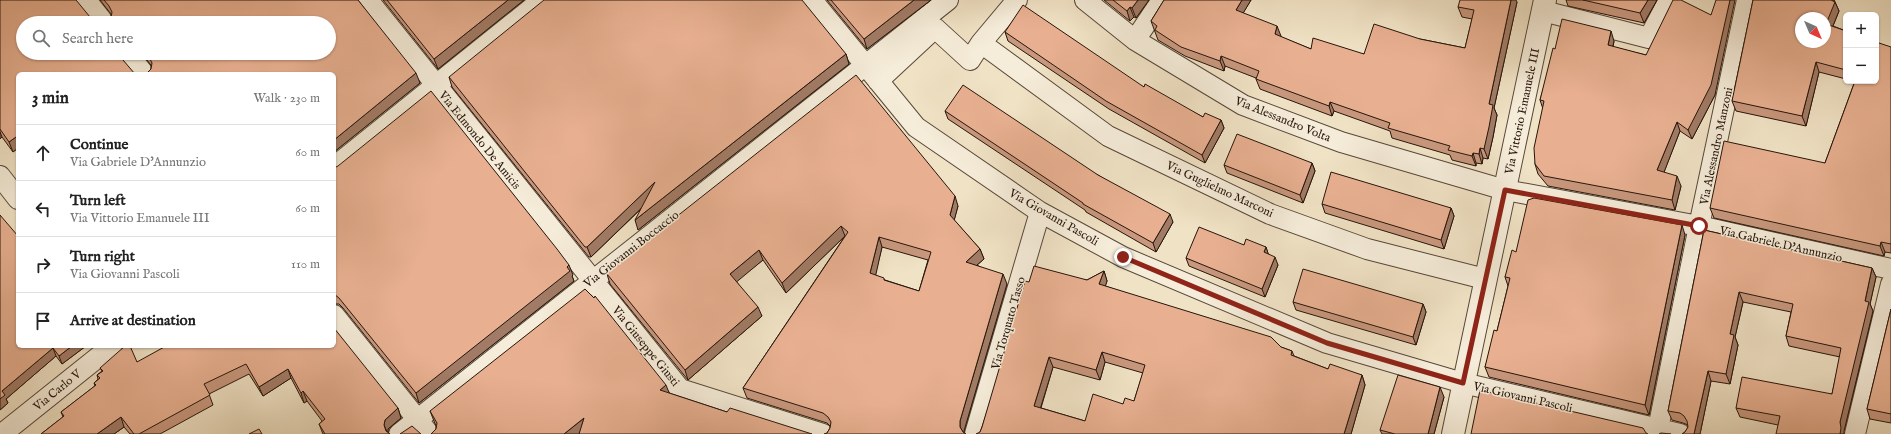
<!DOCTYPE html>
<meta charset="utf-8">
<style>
:root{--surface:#fff;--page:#f2f2f2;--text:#222;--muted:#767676;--line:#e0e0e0}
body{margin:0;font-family:"IM FELL English",serif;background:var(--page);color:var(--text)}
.controls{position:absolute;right:12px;top:12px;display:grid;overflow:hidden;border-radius:6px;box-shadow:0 1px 3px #0004}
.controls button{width:36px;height:36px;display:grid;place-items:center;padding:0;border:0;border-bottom:1px solid var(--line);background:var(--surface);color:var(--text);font:20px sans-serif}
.compass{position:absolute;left:1795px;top:12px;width:36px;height:36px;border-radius:50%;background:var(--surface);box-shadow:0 1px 3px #0004;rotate:136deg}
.stop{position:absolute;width:12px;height:12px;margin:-9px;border:3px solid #8f2418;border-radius:50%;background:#fff}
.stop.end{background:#8f2418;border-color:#fff;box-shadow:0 1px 4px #0008}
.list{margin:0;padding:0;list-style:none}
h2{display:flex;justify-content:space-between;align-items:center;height:52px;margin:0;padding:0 16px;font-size:17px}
h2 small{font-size:13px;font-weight:400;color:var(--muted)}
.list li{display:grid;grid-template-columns:26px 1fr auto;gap:12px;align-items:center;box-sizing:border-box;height:56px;padding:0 16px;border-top:1px solid var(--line)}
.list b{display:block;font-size:15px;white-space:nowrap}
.list p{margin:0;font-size:13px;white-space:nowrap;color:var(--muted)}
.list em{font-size:13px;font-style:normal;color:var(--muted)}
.icon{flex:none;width:22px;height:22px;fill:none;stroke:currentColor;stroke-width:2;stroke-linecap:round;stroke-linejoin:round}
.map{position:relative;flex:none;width:1891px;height:434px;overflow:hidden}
.search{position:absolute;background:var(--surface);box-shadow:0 1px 3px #0004;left:16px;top:16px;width:320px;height:44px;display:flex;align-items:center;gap:10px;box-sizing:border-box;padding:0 14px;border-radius:22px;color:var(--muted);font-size:15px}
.panel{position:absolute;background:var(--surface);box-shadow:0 1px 3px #0004;left:16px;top:72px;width:320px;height:276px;border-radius:6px}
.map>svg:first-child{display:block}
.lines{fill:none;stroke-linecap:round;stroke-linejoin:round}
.minor-casing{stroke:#58483a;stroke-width:22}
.tertiary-casing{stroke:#58483a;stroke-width:24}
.minor{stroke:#f5ecd9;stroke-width:20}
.tertiary{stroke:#f5ecd9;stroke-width:22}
.wall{fill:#c8977d;stroke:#26150b;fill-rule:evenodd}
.shaded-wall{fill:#a27b66;stroke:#26150b}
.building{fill:#e8b091;stroke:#26150b;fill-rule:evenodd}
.route{stroke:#8f2418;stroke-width:5}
.labels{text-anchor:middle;stroke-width:3;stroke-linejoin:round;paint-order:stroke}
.street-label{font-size:12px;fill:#26150b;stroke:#f5ecd9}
</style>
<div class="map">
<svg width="1891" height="434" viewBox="0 0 1891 434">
<rect width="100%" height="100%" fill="#f0e2c5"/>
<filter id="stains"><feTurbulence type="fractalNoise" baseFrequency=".005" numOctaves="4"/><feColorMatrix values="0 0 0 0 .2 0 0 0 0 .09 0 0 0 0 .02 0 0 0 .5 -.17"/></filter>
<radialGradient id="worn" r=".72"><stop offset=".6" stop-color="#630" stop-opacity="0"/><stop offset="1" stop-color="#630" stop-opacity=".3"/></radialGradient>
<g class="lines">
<defs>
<path id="minor" d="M86,0L104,23
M368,0L680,389L823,434
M812,0L916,127L1040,212L1123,257L1327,343L1463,383L1680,434
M1085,0L1135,40L1243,105L1341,142L1505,190L1699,226L1891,269
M1543,11L1649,38L1669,0
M1135,40L1162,0
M981,43L1108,136L1270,214L1367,249L1485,279
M127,53L144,74
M878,81L935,28L970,60L981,43L1017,0
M334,167L542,0
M0,176L18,199
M334,315L429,434
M2,434L112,346
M399,434L948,0
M975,434L1040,212
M1657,434L1699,226L1747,0
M1855,434L1891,284"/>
<path id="tertiary" d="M1453,434L1545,0"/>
</defs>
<use href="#minor" class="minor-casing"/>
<use href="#tertiary" class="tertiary-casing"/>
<use href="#minor" class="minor"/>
<use href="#tertiary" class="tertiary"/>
</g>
<path class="wall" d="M0,0L18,74V148L13,152L2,137L0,139Z
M100,0H358L420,83L334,152V74L147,73L151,69V65L141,53H329L107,22L111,18V14Z
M383,0H524L438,69Z
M827,0H931L867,49Z
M1104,0H1149L1136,18L1134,17L1130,21Z
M1164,0H1251L1243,13L1281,36V37L1311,49L1364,54L1420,39L1465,48L1472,19L1462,17L1458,7L1517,2L1494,108L1497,115L1493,137L1488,159L1483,158L1482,164L1476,163V166L1452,160L1450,155L1392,138L1390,131L1334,111L1332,116L1260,89L1256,79V78L1225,66L1224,71L1185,56L1158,40L1151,21Z
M1566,0H1657L1644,23L1568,6Z
M1753,0H1834L1835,2L1839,11L1833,26L1846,31V79L1819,72L1806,126L1736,111L1732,101Z
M1711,15L1715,95L1692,139L1680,131L1664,172L1681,186L1675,210L1548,186L1538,174L1535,164L1543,109L1540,100L1555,49L1614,41L1613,47L1646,55Z
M1005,32L1144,87L1203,117L1221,120L1224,128L1205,163L1109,109L1008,41Z
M1891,47V253L1885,252L1884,256L1714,218L1710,208L1825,163L1855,81H1854H1876Z
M846,54L849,64L638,230L641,209L591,257H589L452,87L449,77Z
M945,111L1098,175L1173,222L1156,252L1086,212L1085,210L948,119Z
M1312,163L1315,171L1303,203L1227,173L1224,165Z
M334,168L573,275L572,276L574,281L419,403L343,308L339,304H334Z
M1322,204L1451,208L1454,216L1444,249L1325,213Z
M958,206L954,220L980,249L984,259L977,265L1007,284L964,431V433H827L830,428V426L827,423L747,398L743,388L845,236L786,293L763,260L736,281L762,316L688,380L610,284L607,274L619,262ZM882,247L928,260L919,291L885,280L875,275Z
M1704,230L1872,268L1876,277L1870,304L1873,311L1844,431L1778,425L1740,417L1736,408L1832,394L1840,357L1789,346L1786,336L1791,312L1743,302L1735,337L1738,345L1730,384L1711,381L1700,434H1682L1685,432L1688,427V425L1683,423L1672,420L1668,411Z
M1685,235L1649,415L1489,377L1485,367L1497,331L1508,286L1505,277L1516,252Z
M1244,245L1266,247L1268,254L1278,265L1265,297L1189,266L1186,258Z
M1104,271L1107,281L1105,286L1281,347L1292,351L1294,356L1328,369L1362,375L1365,385L1351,434L980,432L982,427L1029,282L1087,280ZM1105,362L1143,373L1134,401L1123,404L1085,421L1041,408L1053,367L1100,380Z
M1293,302L1423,304L1426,312L1416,345L1296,310Z
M1891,309V423L1870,419L1867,409Z
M18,346H86L62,364L56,356L6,399L8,403L0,410Z
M334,346L398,408L401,418L388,429V432L390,434H323L319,424L322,421L307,401L304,403L291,378L263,396L249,374L209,394L213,405L160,434H130L124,427L114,434H41L63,417L61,412L95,386L94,383L98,379L97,375L102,371L100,368L137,362Z
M669,393L727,412L432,433L436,429V426L430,411Z
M1444,397L1434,434H1382L1380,430Z"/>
<path class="shaded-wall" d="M508,0H524L438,69L434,59Z
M914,0H931L867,49L864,39Z
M1138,0H1149L1136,18L1132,8Z
M1242,0H1251L1239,20L1236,10Z
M1511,0H1516L1517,2L1494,108L1497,115L1493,137L1488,159L1484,149L1489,104Z
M1648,0H1657L1644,23L1640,13Z
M1730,0H1735L1715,95L1692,139L1688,130Z
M1831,0H1834L1839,11L1830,33L1826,24Z
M1130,7L1134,17L1130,21L1127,11Z
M1277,26L1281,36L1278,44L1275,34Z
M1611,31L1614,41L1611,55L1608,45Z
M846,54L849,64L638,230L635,220Z
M1221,56L1225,66L1224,71L1220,61Z
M1816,62L1819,72L1806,126L1802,116Z
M416,73L420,83L334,152V140Z
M1330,102L1334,111L1332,116L1329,106Z
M1221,120L1224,128L1205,163L1202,155Z
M1677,122L1680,131L1661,180L1657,170Z
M0,132L2,137L0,139Z
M16,137L18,143V148L13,152L9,142Z
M1480,148L1483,158L1482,164L1479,154Z
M1473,153L1476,163V166L1472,156Z
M1312,163L1315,171L1303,203L1300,195Z
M1677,176L1681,186L1675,210L1672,200Z
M655,182L659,191L591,257L587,247Z
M955,196L958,206L953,225L950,215Z
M1451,208L1454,216L1444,249L1441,240Z
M1170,214L1173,222L1156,252L1153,243Z
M1682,225L1685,235L1649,415L1645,405Z
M841,226L845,236L786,293L782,283Z
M879,237L882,247L874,283L870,273Z
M1881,242L1885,252L1884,256L1880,246Z
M1266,247L1269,256L1264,252Z
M980,249L984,259L969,272L966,262Z
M759,250L763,260L734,284L730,274Z
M1275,257L1278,265L1265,297L1262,289Z
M569,265L573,275L572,276L574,281L419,403L416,393Z
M1872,268L1876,277L1870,304L1873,311L1844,431V434H1840V422Z
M1104,271L1107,281L1103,294L1099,284Z
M1003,274L1007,284L964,431V434L960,427V421Z
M1739,292L1743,302L1735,337L1738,345L1730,384L1726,374L1730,334Z
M1423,304L1426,312L1416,345L1413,337Z
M758,307L762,316L688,380L685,370Z
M72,346H86L62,364L59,356Z
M53,348L56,356L6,399L8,403L0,410V399L2,391Z
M1102,352L1105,362L1100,380L1096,370Z
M1049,357L1053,367L1038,416L1034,406Z
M288,369L291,378L263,396L259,387Z
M1708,371L1711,381L1700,434H1694Z
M1362,375L1365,385L1351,434H1344Z
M666,385L670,395L660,390Z
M1440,387L1444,397L1434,434H1428Z
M303,391L307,401L304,403L301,393Z
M398,408L401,418L388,429V434L384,425L385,420Z
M121,417L124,427L114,434H97Z
M584,418L580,434H564Z"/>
<path class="building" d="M0,0H76L95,23H23V53H117L135,74H18V140L16,137L9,142L0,129Z
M104,0H358L416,73L334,140V74H146L151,69L152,63L149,57L146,53H329V23H106L111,18L112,12L109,6Z
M387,0H508L434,59Z
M544,0H802L846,54L635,220L655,182L587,247H585L449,77Z
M831,0H914L864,39Z
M1113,0H1138L1132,8L1130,7L1127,11Z
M1164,0H1242L1236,10L1277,26L1275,34L1311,49L1313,38L1364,54L1374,24L1420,39L1465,48L1474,10L1458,7L1460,0H1511L1489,104L1493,105L1489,127L1484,149L1480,148L1479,154L1473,153L1472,156L1448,150L1450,146L1388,128L1390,123L1330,102L1329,106L1256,79L1259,71L1221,56L1220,61L1181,47L1155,30L1157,26L1151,21Z
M1583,0H1648L1640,13Z
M1673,0H1681L1711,15L1716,0H1730L1711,85L1688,130L1677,122L1657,170L1677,176L1672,200L1544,176L1535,164L1534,148L1544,101L1540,100L1553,48L1555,49L1562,19L1611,31L1608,45L1646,55Z
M1753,0H1831L1835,2L1826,24L1846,31V70L1816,62L1802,116L1732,101ZM1801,18H1825V42H1801Z
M1023,5L1144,87L1145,84L1203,117L1205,113L1221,120L1202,155L1106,101L1005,32Z
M1876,42L1891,47V244L1881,242L1880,246L1710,208L1724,141L1825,163L1855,81H1876Z
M856,75L955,196L950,215L980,249L966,262L1003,274L960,421V427L963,432L966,434H824L827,433L830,428L831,422L828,417L823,413L743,388L848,232L841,226L782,283L759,250L730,274L758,307L685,370L607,274L619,262ZM879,237L931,252L919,291L884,280V278L870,273Z
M963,85L1098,175L1170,214L1153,243L1083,204V203L945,111Z
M431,91L557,249L569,265L567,267L570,271L416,393L339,298L334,294V168L338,166Z
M1237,134L1312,163L1300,195L1224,165Z
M1331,172L1451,208L1441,240L1322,204Z
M1534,198L1682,225L1645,405L1485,367L1494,330L1497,331L1510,278L1505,277L1512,250L1516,252L1528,200Z
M0,215L18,236V346H72L59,356L53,348L2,391L5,395L0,399Z
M1199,227L1244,245L1246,239L1266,247L1264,252L1275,257L1262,289L1186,258Z
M1704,230L1872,268L1865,301L1869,302L1840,422L1841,428L1840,434H1776L1780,416L1736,408L1742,377L1832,394L1841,348L1786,336L1793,304L1739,292L1730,334L1734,335L1726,374L1708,371L1694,434H1682L1685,432L1688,427L1687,421L1684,416L1680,413L1668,411Z
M1034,266L1087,280L1104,271L1099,284L1271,337L1281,347L1292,351L1291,355L1328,369L1330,364L1362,375L1344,434H976L980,432L982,427L1025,281L1029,282ZM1102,352L1145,365L1134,401L1125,398L1123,404L1093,394L1085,421L1034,406L1049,357L1096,370Z
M1303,269L1423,304L1413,337L1293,302Z
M585,289L594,298L595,296L666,385L660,390L727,412L730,408L812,434H579L584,418L564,434H431L436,429L437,423L430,411Z
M1891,309V414L1867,409Z
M334,328L398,408L385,420L384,425L386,431L390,434H325L319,424L325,419L303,391L301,393L288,369L259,387L246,364L204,384L210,395L139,434H134L121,417L97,434H41L64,416L61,412L96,385L94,383L100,378L97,375L103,371L100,368L125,346H130L137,362L166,346H334Z
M1398,375L1440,387L1428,434H1395L1380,430Z
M1480,390L1643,428L1646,433L1648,434H1471Z
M412,426L421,434H400Z
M259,429L262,434H249Z
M1661,433L1671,434H1659Z"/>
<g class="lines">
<path class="route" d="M1123,257L1327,343L1463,383L1505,190L1699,226"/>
</g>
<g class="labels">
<g class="street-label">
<text transform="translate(1522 111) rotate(-78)" y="4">Via Vittorio Emanuele III</text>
<text transform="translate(1283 119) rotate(22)" y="4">Via Alessandro Volta</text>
<text transform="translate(480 140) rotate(51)" y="4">Via Edmondo De Amicis</text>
<text transform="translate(1716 146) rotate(-78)" y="4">Via Alessandro Manzoni</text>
<text transform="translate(1220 189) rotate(25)" y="4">Via Guglielmo Marconi</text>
<text transform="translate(1054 217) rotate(30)" y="4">Via Giovanni Pascoli</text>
<text transform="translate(1781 244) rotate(13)" y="4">Via Gabriele D'Annunzio</text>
<text transform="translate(631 249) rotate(-38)" y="4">Via Giovanni Boccaccio</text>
<text transform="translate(1008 323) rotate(-74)" y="4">Via Torquato Tasso</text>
<text transform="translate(646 346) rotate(51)" y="4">Via Giuseppe Giusti</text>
<text transform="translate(57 390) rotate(-39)" y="4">Via Carlo V</text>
<text transform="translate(1523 397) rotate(13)" y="4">Via Giovanni Pascoli</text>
</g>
</g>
<rect width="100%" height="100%" filter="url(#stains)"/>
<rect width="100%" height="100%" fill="url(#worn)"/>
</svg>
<div class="controls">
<button>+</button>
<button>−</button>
</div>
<svg class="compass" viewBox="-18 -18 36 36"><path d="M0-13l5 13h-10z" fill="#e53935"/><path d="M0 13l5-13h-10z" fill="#767676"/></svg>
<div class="stop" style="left:1699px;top:226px"></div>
<div class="stop end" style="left:1123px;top:257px"></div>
<div class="search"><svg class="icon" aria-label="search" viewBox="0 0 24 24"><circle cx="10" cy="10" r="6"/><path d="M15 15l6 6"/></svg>Search here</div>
<section class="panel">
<h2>3 min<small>Walk · 230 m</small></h2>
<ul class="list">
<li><svg class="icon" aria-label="ahead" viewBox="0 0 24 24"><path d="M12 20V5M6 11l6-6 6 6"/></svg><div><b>Continue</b><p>Via Gabriele D'Annunzio</p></div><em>60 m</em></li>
<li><svg class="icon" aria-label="left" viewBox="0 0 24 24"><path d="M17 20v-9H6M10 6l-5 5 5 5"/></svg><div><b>Turn left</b><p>Via Vittorio Emanuele III</p></div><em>60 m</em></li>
<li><svg class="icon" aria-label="right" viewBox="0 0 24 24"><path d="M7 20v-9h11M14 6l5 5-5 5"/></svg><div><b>Turn right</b><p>Via Giovanni Pascoli</p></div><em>110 m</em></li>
<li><svg class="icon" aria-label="arrive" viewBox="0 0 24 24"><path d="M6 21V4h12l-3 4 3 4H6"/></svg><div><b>Arrive at destination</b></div></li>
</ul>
</section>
</div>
